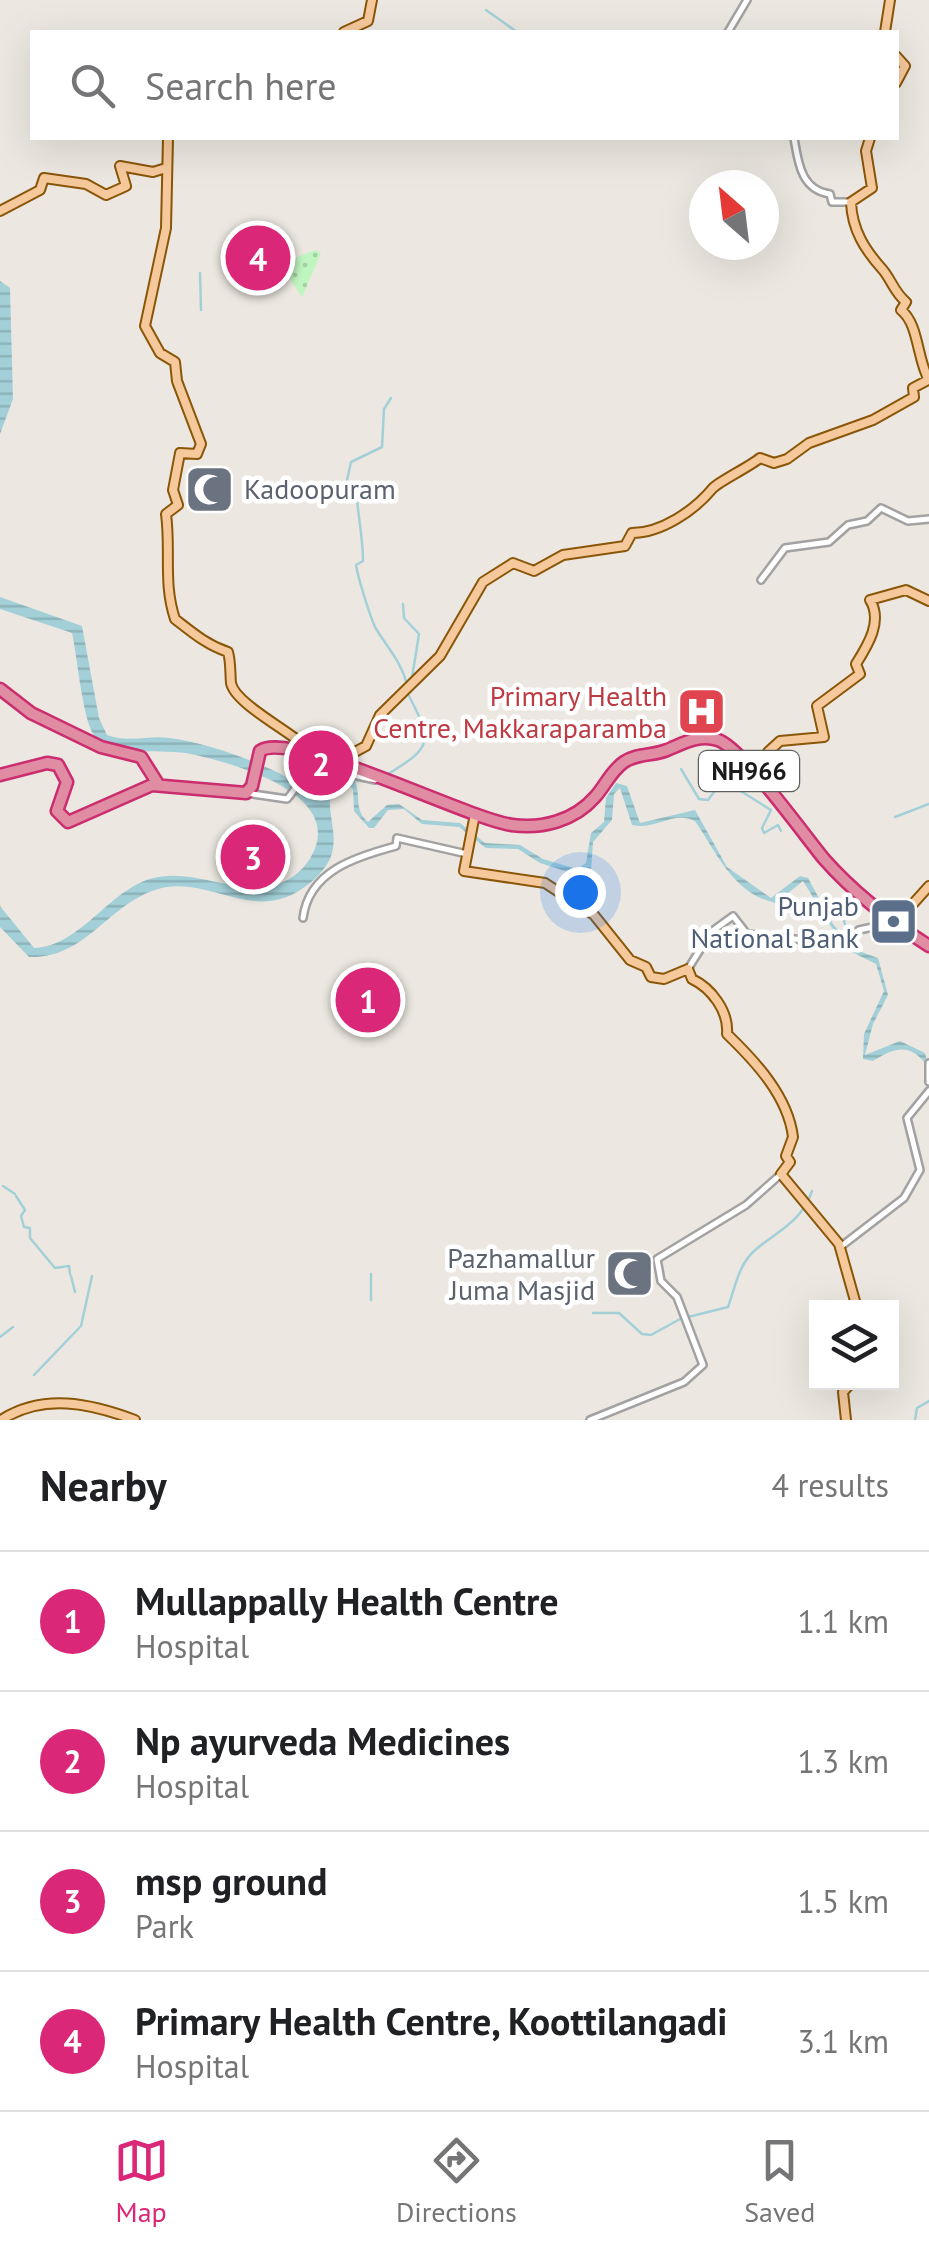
<!DOCTYPE html>
<style>
:root{--surface:#fff;--page:#f2f2f2;--text:#202124;--muted:#757577;--line:#e0e0e0;--accent:#db2777}
body{margin:0;font-family:"PT Sans",sans-serif;background:var(--page);color:var(--text)}
.controls{position:absolute;right:30px;bottom:30px;display:grid;overflow:hidden;border-radius:0px;box-shadow:0 10px 40px #0002}
.controls button{width:90px;height:90px;display:grid;place-items:center;padding:0;border:0;border-bottom:2px solid var(--line);background:var(--surface);color:var(--text);font:50px sans-serif}
.compass{position:absolute;left:689px;top:170px;width:90px;height:90px;border-radius:50%;background:var(--surface);box-shadow:0 10px 40px #0002;rotate:332deg}
.you{position:absolute;left:580px;top:892px;width:35px;height:35px;margin:-25px;border:8px solid #fff;border-radius:50%;background:#1a73e8;box-shadow:0 0 0 15px #1a73e833}
.badge{display:grid;place-items:center;width:65px;height:65px;border-radius:50%;background:var(--accent);color:#fff;font-size:32px;font-weight:700}
.pin{position:absolute;translate:-50% -50%;border:5px solid #fff;box-shadow:0 2px 10px #0006}
.list{margin:0;padding:0;list-style:none}
h2{display:flex;justify-content:space-between;align-items:center;height:130px;margin:0;padding:0 40px;font-size:42px}
h2 small{font-size:32px;font-weight:400;color:var(--muted)}
.list li{display:grid;grid-template-columns:65px 1fr auto;gap:30px;align-items:center;box-sizing:border-box;height:140px;padding:0 40px;border-top:2px solid var(--line)}
.list b{display:block;font-size:38px;white-space:nowrap}
.list p{margin:0;font-size:32px;white-space:nowrap;color:var(--muted)}
.list em{font-size:32px;font-style:normal;color:var(--muted)}
.icon{flex:none;width:55px;height:55px;fill:none;stroke:currentColor;stroke-width:2;stroke-linecap:round;stroke-linejoin:round}
.map{position:relative;flex:none;width:929px;height:1420px;overflow:hidden}
.search{position:absolute;background:var(--surface);box-shadow:0 10px 40px #0002;left:30px;right:30px;top:30px;height:110px;display:flex;align-items:center;gap:25px;box-sizing:border-box;padding:0 35px;border-radius:0px;color:var(--muted);font-size:38px}
.sheet{height:690px;background:var(--surface)}
nav{display:flex;justify-content:space-around;align-items:center;box-sizing:border-box;height:140px;border-top:2px solid var(--line);background:var(--surface);font-size:28px;color:var(--muted)}
nav a{display:grid;justify-items:center;gap:5px}
nav .on{color:var(--accent)}
.map>svg:first-child{display:block}
.park{fill:url(#park-dots)}
.water{fill:url(#water-rules)}
.lines{fill:none;stroke-linecap:round;stroke-linejoin:round}
.stream{stroke:#a3d0d8;stroke-width:2.5}
.minor-casing{stroke:#a2a2a2;stroke-width:10}
.major-casing{stroke:#8a5608;stroke-width:12}
.highway-casing{stroke:#cb2d6f;stroke-width:15}
.minor{stroke:#fff;stroke-width:5}
.major{stroke:#f6c99d;stroke-width:8}
.highway{stroke:#e08ca2;stroke-width:10}
.labels{text-anchor:middle;stroke-width:9;stroke-linejoin:round;paint-order:stroke}
.shield{fill:#fff;stroke:#5f5f5f;stroke-width:2.5}
.shield-label{font-size:25px;font-weight:bold;fill:#1b1b1b}
.worship-label{font-size:28px;fill:#5b616d;stroke:#fff;text-anchor:start}
.health-label{font-size:28px;fill:#be3a42;stroke:#fff;text-anchor:end}
.service-label{font-size:28px;fill:#4e5e75;stroke:#fff;text-anchor:end}
</style>
<div class="map">
<svg width="929" height="1420" viewBox="0 0 929 1420">
<defs>
<pattern id="park-dots" width="8" height="8" patternUnits="userSpaceOnUse" patternTransform="scale(2.5)"><rect width="8" height="8" fill="#bff5bf"/><path d="M2 2h.1M6 6h.1" fill="none" stroke="#a4d1a4" stroke-width="1.8" stroke-linecap="round"/></pattern>
<pattern id="water-rules" width="6" height="5" patternUnits="userSpaceOnUse" patternTransform="scale(2.5)"><rect width="6" height="5" fill="#a3d0d8"/><path d="M0 2.5h6" fill="none" stroke="#8cb2b9"/></pattern>
</defs>
<rect width="100%" height="100%" fill="#ece8e1"/>
<path class="park" d="M315,250L321,253L302,297L280,264Z
M280,839L284,856L264,862V870L252,875L219,872L220,860L236,851L258,850L261,845Z"/>
<path class="water" d="M0,281L10,288L13,399L0,434Z
M0,597L82,626L99,718L107,735C128,743 149,735 170,738C215,744 288,771 322,800L338,780L353,778C363,792 352,809 368,822L387,805L399,804L422,820L460,823L485,843L520,845L543,859L577,869L586,863L591,833L604,822L606,798L616,783L627,786L640,823L695,810L727,867L771,898L800,876L808,878L833,924L856,950L878,958L888,995L873,1024L865,1055L900,1041L925,1053L929,1068C911,1043 897,1046 873,1061L863,1059L864,1034L884,991L876,964L854,953L832,928L803,881L776,903C733,894 717,853 695,821C672,810 655,831 632,825L620,788L614,794L612,820L593,842L591,871L574,874L540,863L518,849L486,848L459,827L422,824L404,809L388,810L374,828H369L354,811L353,789L345,782L330,799C329,817 337,834 332,853C329,865 319,875 310,883C254,929 209,872 155,890C107,906 85,959 29,957L0,927V906L34,948C83,946 111,885 158,877C198,870 238,896 278,884C292,880 306,867 312,855C345,793 232,763 191,754C163,748 117,758 95,736C83,724 77,654 72,633L0,609Z"/>
<g class="lines">
<path class="stream" d="M486,10L517,32
M200,273L201,310
M391,398L384,409L382,447L351,462L344,494L357,499C359,522 363,540 363,561L356,565C358,578 370,616 375,627C386,646 401,661 407,684
M403,604L404,618L419,634L412,678
M681,769L699,799L708,800L723,780L771,810L762,828L764,833L778,825L781,831
M385,776C432,747 434,744 408,694
M353,780L370,782
M895,817L929,804
M827,912L839,905L845,924
M3,1186L15,1194
M16,1196L25,1210L21,1216L24,1227L30,1228V1238L55,1268L69,1266L70,1274
M371,1274V1300
M71,1276L75,1292
M593,1313H619L642,1334L651,1335L680,1319L728,1307C735,1288 738,1266 754,1251C778,1230 801,1223 812,1191
M0,1337L13,1327
M34,1375L81,1326L92,1276
M915,1420L917,1408L929,1401"/>
<defs>
<path id="minor" d="M728,32L747,0
M794,138C798,160 800,190 830,194L832,202H851
M761,580L785,548L829,542L848,525L867,521L881,508L908,521L929,519
M246,793L287,799C294,792 300,777 308,773C328,764 355,777 375,780
M303,918C309,871 355,857 396,846L397,838L467,854
M688,969L711,932L733,916L747,934L841,944L859,930L891,923
M929,1063V1082
M839,1248L904,1198L920,1170L907,1118L929,1091
M590,1420L684,1382L703,1365L677,1297L661,1281L657,1259L746,1205L781,1174"/>
<path id="major" d="M344,32L368,21L372,0
M885,32L890,0
M896,56L905,66L896,83
M168,138L166,228L145,326L160,353L175,362L177,381L201,444L197,454L180,453L173,490L178,505L166,514C171,551 163,583 175,619C193,633 207,645 228,652C231,663 230,673 231,683C235,705 298,735 314,754
M870,138L866,151L872,188L851,202C852,230 865,250 883,270C892,281 894,292 906,302L901,310C919,324 917,360 929,380
M0,211L40,190L44,178L86,184L106,195L126,186L120,166L153,172L166,168
M340,760L366,746L380,715L440,656L483,582L513,563L534,571L563,555L625,546L632,533C661,533 694,511 713,488C720,481 749,467 760,458L774,463L787,459L809,443L873,420L914,397L913,388L928,380
M767,786L773,763L768,752L780,741L824,737L817,706L860,674L856,664C868,645 883,621 870,600L906,590L929,601
M475,814L464,871L545,883L594,915L630,960L646,967L651,977L664,979L688,969L692,979C711,988 729,1011 727,1034C755,1061 788,1096 793,1137L786,1156L790,1162L781,1174L839,1244L857,1308
M894,925L929,886
M1,1420C43,1393 90,1403 135,1420
M846,1420L843,1392L852,1382"/>
<path id="highway" d="M0,689L31,713L101,747L141,757L158,784
M0,775L47,763L58,765L67,782L57,811L68,822L152,785L246,793L252,786L260,751C290,729 465,818 512,825C542,829 574,821 595,797C605,786 611,771 624,762C637,753 653,756 667,750C684,743 699,734 718,740C742,748 805,836 824,859C855,894 890,921 929,946"/>
</defs>
<use href="#minor" class="minor-casing"/>
<use href="#major" class="major-casing"/>
<use href="#highway" class="highway-casing"/>
<use href="#minor" class="minor"/>
<use href="#major" class="major"/>
<use href="#highway" class="highway"/>
</g>
<defs>
<symbol id="mosque-square" viewBox="-11 -11 22 22"><rect x="-9" y="-9" width="18" height="18" rx="4" fill="#6b7280" stroke="#fff"/><path d="M3.5-4.9A6 6 0 1 0 3.5 4.9A5 5 0 1 1 3.5-4.9Z" fill="#fff"/></symbol>
<symbol id="hospital-square" viewBox="-11 -11 22 22"><rect x="-9" y="-9" width="18" height="18" rx="4" fill="#e0444e" stroke="#fff"/><path d="M-5-5h3v3.5h4V-5h3V5h-3V1.5h-4V5h-3Z" fill="#fff"/></symbol>
<symbol id="bank-square" viewBox="-11 -11 22 22"><rect x="-9" y="-9" width="18" height="18" rx="4" fill="#5c6f8a" stroke="#fff"/><path d="M-6-4H6V4H-6ZM0-2.3a2.3 2.3 0 1 0 0 4.6a2.3 2.3 0 1 0 0-4.6Z" fill="#fff"/></symbol>
</defs>
<g fill-rule="evenodd">
<use href="#mosque-square" x="182" y="462" width="55" height="55"/>
<use href="#hospital-square" x="674" y="684" width="55" height="55"/>
<use href="#bank-square" x="866" y="894" width="55" height="55"/>
<use href="#mosque-square" x="602" y="1246" width="55" height="55"/>
</g>
<g class="labels">
<rect class="shield" x="699" y="751" width="100" height="40" rx="8"/>
<g class="shield-label">
<text x="749" y="780">NH966</text>
</g>
<g class="worship-label">
<text x="244" y="499">Kadoopuram</text>
<text x="595" y="1268" text-anchor="end">Pazhamallur<tspan x="595" dy="32">Juma Masjid</tspan></text>
</g>
<g class="health-label">
<text x="667" y="706">Primary Health<tspan x="667" dy="32">Centre, Makkaraparamba</tspan></text>
</g>
<g class="service-label">
<text x="859" y="916">Punjab<tspan x="859" dy="32">National Bank</tspan></text>
</g>
</g>
</svg>
<div class="controls">
<button><svg class="icon" aria-label="layers" viewBox="0 0 24 24"><path d="M12 4l9 5-9 5-9-5zM3 14l9 5 9-5"/></svg></button>
</div>
<svg class="compass" viewBox="-18 -18 36 36"><path d="M0-13l5 13h-10z" fill="#e53935"/><path d="M0 13l5-13h-10z" fill="#757577"/></svg>
<div class="you"></div>
<div class="pin badge" style="left:368px;top:1000px">1</div>
<div class="pin badge" style="left:321px;top:763px">2</div>
<div class="pin badge" style="left:253px;top:857px">3</div>
<div class="pin badge" style="left:258px;top:258px">4</div>
<div class="search"><svg class="icon" aria-label="search" viewBox="0 0 24 24"><circle cx="10" cy="10" r="6"/><path d="M15 15l6 6"/></svg>Search here</div>
</div>
<section class="sheet">
<h2>Nearby<small>4 results</small></h2>
<ul class="list">
<li><span class="badge">1</span><div><b>Mullappally Health Centre</b><p>Hospital</p></div><em>1.1 km</em></li>
<li><span class="badge">2</span><div><b>Np ayurveda Medicines</b><p>Hospital</p></div><em>1.3 km</em></li>
<li><span class="badge">3</span><div><b>msp ground</b><p>Park</p></div><em>1.5 km</em></li>
<li><span class="badge">4</span><div><b>Primary Health Centre, Koottilangadi</b><p>Hospital</p></div><em>3.1 km</em></li>
</ul>
</section>
<nav>
<a class="on"><svg class="icon" aria-label="map" viewBox="0 0 24 24"><path d="M3 6l6-2 6 2 6-2v14l-6 2-6-2-6 2zM9 4v14M15 6v14"/></svg>Map</a>
<a><svg class="icon" aria-label="directions" viewBox="0 0 24 24"><path d="M12 3l9 9-9 9-9-9zM9 14v-3h6M13 9l2 2-2 2"/></svg>Directions</a>
<a><svg class="icon" aria-label="saved" viewBox="0 0 24 24"><path d="M7 4h10v16l-5-4-5 4z"/></svg>Saved</a>
</nav>
